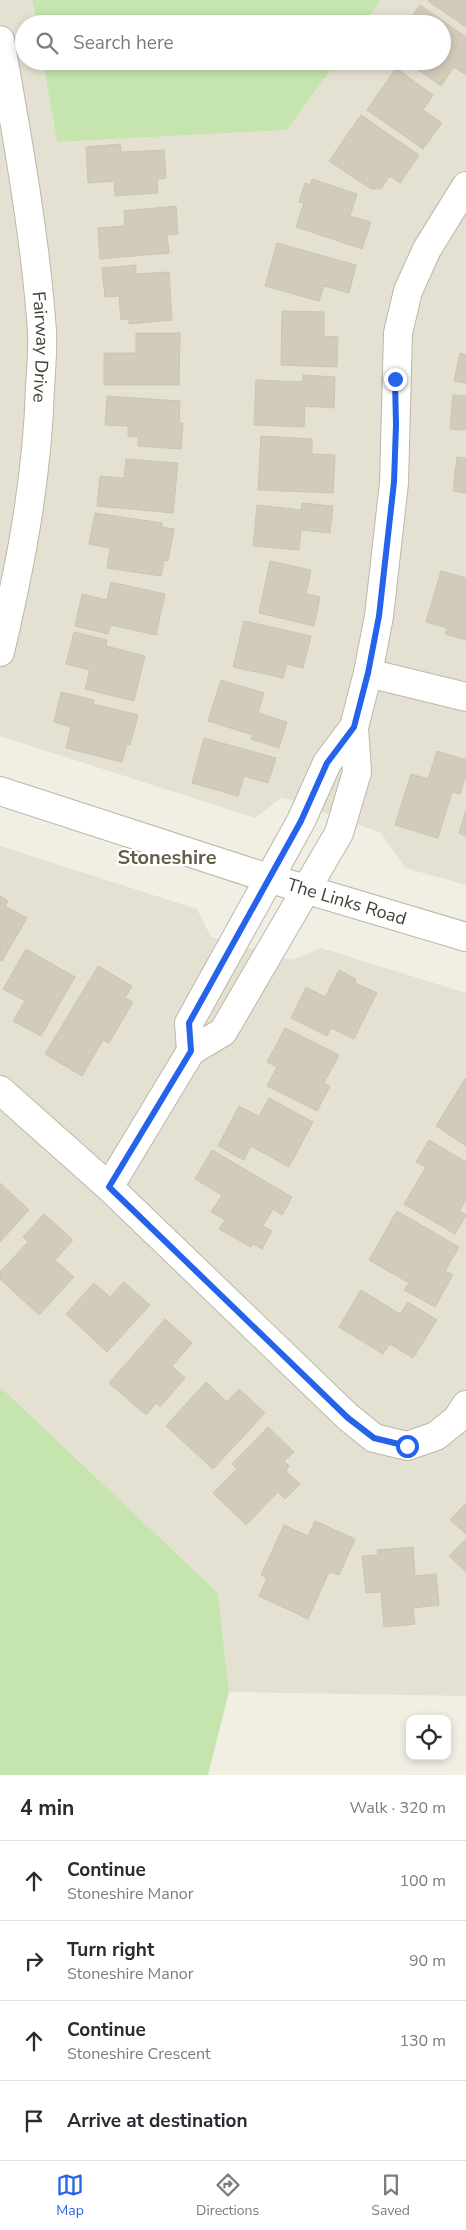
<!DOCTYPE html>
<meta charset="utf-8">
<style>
:root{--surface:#fff;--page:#f2f2f3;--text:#2b2b33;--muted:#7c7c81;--line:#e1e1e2;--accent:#2563eb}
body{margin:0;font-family:"Nunito Sans",sans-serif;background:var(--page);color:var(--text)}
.controls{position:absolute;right:15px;bottom:15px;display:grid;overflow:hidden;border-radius:10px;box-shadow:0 2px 8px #0003}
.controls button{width:45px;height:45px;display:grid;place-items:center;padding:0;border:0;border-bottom:1px solid var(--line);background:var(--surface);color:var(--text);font:25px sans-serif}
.stop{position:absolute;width:15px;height:15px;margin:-11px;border:4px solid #2563eb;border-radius:50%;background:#fff}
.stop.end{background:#2563eb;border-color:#fff;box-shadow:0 1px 5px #0008}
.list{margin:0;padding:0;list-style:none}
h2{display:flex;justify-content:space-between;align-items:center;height:65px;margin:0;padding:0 20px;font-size:21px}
h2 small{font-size:16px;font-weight:400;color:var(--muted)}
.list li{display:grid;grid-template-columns:32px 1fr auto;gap:15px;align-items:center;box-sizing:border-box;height:80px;padding:0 20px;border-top:1px solid var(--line)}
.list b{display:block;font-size:19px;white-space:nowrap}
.list p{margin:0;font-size:16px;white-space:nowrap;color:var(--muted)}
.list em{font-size:16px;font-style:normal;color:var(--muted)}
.icon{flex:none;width:28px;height:28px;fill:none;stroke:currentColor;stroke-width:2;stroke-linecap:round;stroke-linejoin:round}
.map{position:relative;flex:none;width:466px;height:1775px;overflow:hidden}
.search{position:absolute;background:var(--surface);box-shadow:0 2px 8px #0003;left:15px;right:15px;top:15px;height:55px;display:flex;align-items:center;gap:12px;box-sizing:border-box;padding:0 18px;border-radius:28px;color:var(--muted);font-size:19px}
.sheet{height:385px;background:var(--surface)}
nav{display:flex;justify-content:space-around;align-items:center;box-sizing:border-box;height:70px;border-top:1px solid var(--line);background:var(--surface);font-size:14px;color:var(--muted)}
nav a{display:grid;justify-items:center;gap:2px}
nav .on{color:var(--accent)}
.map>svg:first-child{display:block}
.residential{fill:#e5e1d2}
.green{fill:#c5e4ae}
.building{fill:#d2cbba;stroke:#ccc4ad}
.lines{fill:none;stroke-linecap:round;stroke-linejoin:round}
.minor-casing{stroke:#bcb7a7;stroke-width:30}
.minor{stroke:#fff;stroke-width:28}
.route{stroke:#2563eb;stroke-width:6}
.labels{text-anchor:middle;stroke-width:4.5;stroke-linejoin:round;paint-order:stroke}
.street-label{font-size:18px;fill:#433f34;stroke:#fff}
.quarter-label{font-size:20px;font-weight:bold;fill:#655e4c;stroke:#fff}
</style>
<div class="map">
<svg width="466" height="1775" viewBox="0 0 466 1775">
<rect width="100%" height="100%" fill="#f1efe4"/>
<path class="residential" d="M0,0H32L36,24H24V61H43L57,142L287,130L337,61H442V24H364L381,0H466V885L405,868L381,833L282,797L255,818L0,736Z
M0,846L197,909L211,937L292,960L321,948L466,993V1696L229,1692L218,1593L0,1388Z"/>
<path class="green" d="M32,0H381L364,24H37Z
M43,61H337L287,130L57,142Z
M0,1387L218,1593L229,1692L208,1775H0Z"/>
<path class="building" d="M429,0H466V27L428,1Z
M420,5L466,37V75L454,67L441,86L406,61H442V24H407Z
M396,68L433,95L423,110L442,123L423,149L367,110Z
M361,115L419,155L400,183L390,176L381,189H371L329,161Z
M120,144L121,152L164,150L166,178L157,179L158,193L115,196L114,181L88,183L86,147Z
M312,179L357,194L350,216L371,222L362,249L296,227L304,203L299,202L305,183L310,185Z
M176,206L178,234L167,235L169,253L100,259L98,228L125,226L124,211Z
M277,243L356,265L349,293L324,286L319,301L265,286Z
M136,265V274L169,272L172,320L129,324V319L121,320L119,296L105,297L102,268Z
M282,311L324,312V336L338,337L337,367L281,365Z
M136,333H180L179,385H104V353H136Z
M460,353L466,355V383L454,381Z
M303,375L335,377L334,408L305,406L304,427L254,425L256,380L303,382Z
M453,395L466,396V430L450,429Z
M107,396L180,401L179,423H183L181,449L138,446V437L128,436V426L105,425Z
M261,436L312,439V454L335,455L333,493L258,490Z
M457,457L466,458V493L453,491Z
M126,459L178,463L173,513L97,506L100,476L124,478Z
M302,503L333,506L330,533L301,530L299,550L253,546L257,505L301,510Z
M95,513L162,523V527L174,529L168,561L164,560L161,576L107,568L110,548L89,544Z
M270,561L311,570L306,594L320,597L314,626L259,613Z
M441,571L466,578V640L445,634L447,628L426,622Z
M111,582L165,594L156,635L111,625L108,634L75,626L82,594L107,600Z
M244,621L311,636L303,668L287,664L283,678L233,667Z
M74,632L107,640L106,646L145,656L134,701L85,689L90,670L66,664Z
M221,680L264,693L258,713L287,722L279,748L251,739L253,735L208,721Z
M61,692L94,700L93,704L138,715L130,745L127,744L122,762L66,748L71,727L54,722Z
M204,738L276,758L268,783L244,776L238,796L192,783Z
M437,751L466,760V775L460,794L452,792L438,838L395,825L411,774L428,779Z
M466,810V836L459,833Z
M0,896L8,901L5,906L27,918L2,961L0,960Z
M26,949L75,977L41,1036L13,1021L25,1001L3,989Z
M98,966L132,986L125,998L133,1002L109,1043L103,1040L82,1076L45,1054Z
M339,970L356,979L355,983L377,993L354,1039L331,1028L327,1036L291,1018L306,987L325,997Z
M285,1028L339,1055L324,1083L330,1086L317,1111L267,1086L277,1067L267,1062Z
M465,1079L466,1080V1146L436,1126Z
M269,1098L313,1122L289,1167L251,1146L244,1160L218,1146L239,1106L259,1116Z
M429,1140L466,1162V1199L460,1211L466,1215L455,1234L404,1204L426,1167L416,1162Z
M212,1150L292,1197L282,1215L273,1209L263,1226L272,1231L262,1249L253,1244L251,1247L219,1229L225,1220L211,1212L222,1195L195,1179Z
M0,1183L29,1210L0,1242Z
M397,1211L459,1247L445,1271L453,1275L435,1307L404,1290L409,1283L369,1260Z
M44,1214L73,1240L55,1260L74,1277L39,1315L0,1279V1272L28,1242L23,1237Z
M124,1282L150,1305L107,1352L66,1314L94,1283L110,1297Z
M361,1290L400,1314L408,1302L437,1320L413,1358L390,1344L383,1354L339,1327Z
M165,1319L192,1343L172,1366L185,1378L160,1407L156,1403L146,1415L109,1383Z
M206,1382L227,1402L239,1389L265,1413L213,1469L166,1426Z
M268,1427L294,1452L284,1461L289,1466L286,1471L300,1484L285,1499L278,1492L246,1525L213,1493L237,1469L232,1464Z
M466,1503V1534L450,1520Z
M315,1521L355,1539L339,1575L329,1572L308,1619L259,1596L267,1578L261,1575L284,1525L308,1536Z
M466,1539V1572L449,1556Z
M413,1547L415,1576L436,1574L439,1605L413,1608L415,1624L384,1627L381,1592L366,1593L362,1556L378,1555L377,1550Z"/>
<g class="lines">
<defs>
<g id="minor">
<path id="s1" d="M0,40C17,136 35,234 42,331C43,350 41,369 40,388C37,480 21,563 0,652"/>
<path d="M368,673L466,697"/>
<path id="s2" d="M0,791L268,878L466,937"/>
<path d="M191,1051L189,1023L301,821L327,763L354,727"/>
<path d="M0,1090L109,1187L348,1417L374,1438L407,1446L436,1436L457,1419L466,1405"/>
<path d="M109,1187L191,1051L223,1032L339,833L357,772L354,727L368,673L379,616L394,483L398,333L408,291L427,249L466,186"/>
</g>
</defs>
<use href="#minor" class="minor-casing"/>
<use href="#minor" class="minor"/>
</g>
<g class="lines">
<path class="route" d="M395,379L396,425L394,482L379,616L368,673L354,727L327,763L301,821L189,1023L191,1051L109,1187L348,1418L374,1438L407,1446"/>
</g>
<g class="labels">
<g class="street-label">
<text dy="6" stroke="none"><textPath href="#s1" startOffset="310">Fairway Drive</textPath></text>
<text dy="6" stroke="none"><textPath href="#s2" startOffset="364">The Links Road</textPath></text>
</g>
<g class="quarter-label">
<text x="167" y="864">Stoneshire</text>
</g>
</g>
</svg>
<div class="controls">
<button><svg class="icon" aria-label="locate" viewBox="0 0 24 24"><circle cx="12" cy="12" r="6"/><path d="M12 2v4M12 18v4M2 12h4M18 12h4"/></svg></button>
</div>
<div class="stop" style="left:407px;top:1446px"></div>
<div class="stop end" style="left:395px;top:379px"></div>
<div class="search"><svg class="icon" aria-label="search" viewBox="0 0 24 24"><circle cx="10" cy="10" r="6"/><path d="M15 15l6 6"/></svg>Search here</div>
</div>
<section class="sheet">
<h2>4 min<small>Walk · 320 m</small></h2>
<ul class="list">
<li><svg class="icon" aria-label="ahead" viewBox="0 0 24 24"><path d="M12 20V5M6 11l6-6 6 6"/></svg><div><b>Continue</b><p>Stoneshire Manor</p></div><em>100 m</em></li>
<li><svg class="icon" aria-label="right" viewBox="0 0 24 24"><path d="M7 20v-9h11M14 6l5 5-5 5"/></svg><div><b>Turn right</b><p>Stoneshire Manor</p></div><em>90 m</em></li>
<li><svg class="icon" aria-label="ahead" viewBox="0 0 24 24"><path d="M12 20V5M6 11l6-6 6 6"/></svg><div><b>Continue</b><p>Stoneshire Crescent</p></div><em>130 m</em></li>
<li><svg class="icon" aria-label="arrive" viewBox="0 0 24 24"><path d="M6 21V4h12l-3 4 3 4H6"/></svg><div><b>Arrive at destination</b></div></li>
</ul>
</section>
<nav>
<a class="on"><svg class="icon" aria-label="map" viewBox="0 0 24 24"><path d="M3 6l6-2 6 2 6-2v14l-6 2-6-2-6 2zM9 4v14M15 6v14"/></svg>Map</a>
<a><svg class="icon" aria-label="directions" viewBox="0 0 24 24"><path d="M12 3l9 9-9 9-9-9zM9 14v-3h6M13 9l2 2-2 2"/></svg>Directions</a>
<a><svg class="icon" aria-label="saved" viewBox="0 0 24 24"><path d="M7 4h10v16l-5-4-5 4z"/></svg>Saved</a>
</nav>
